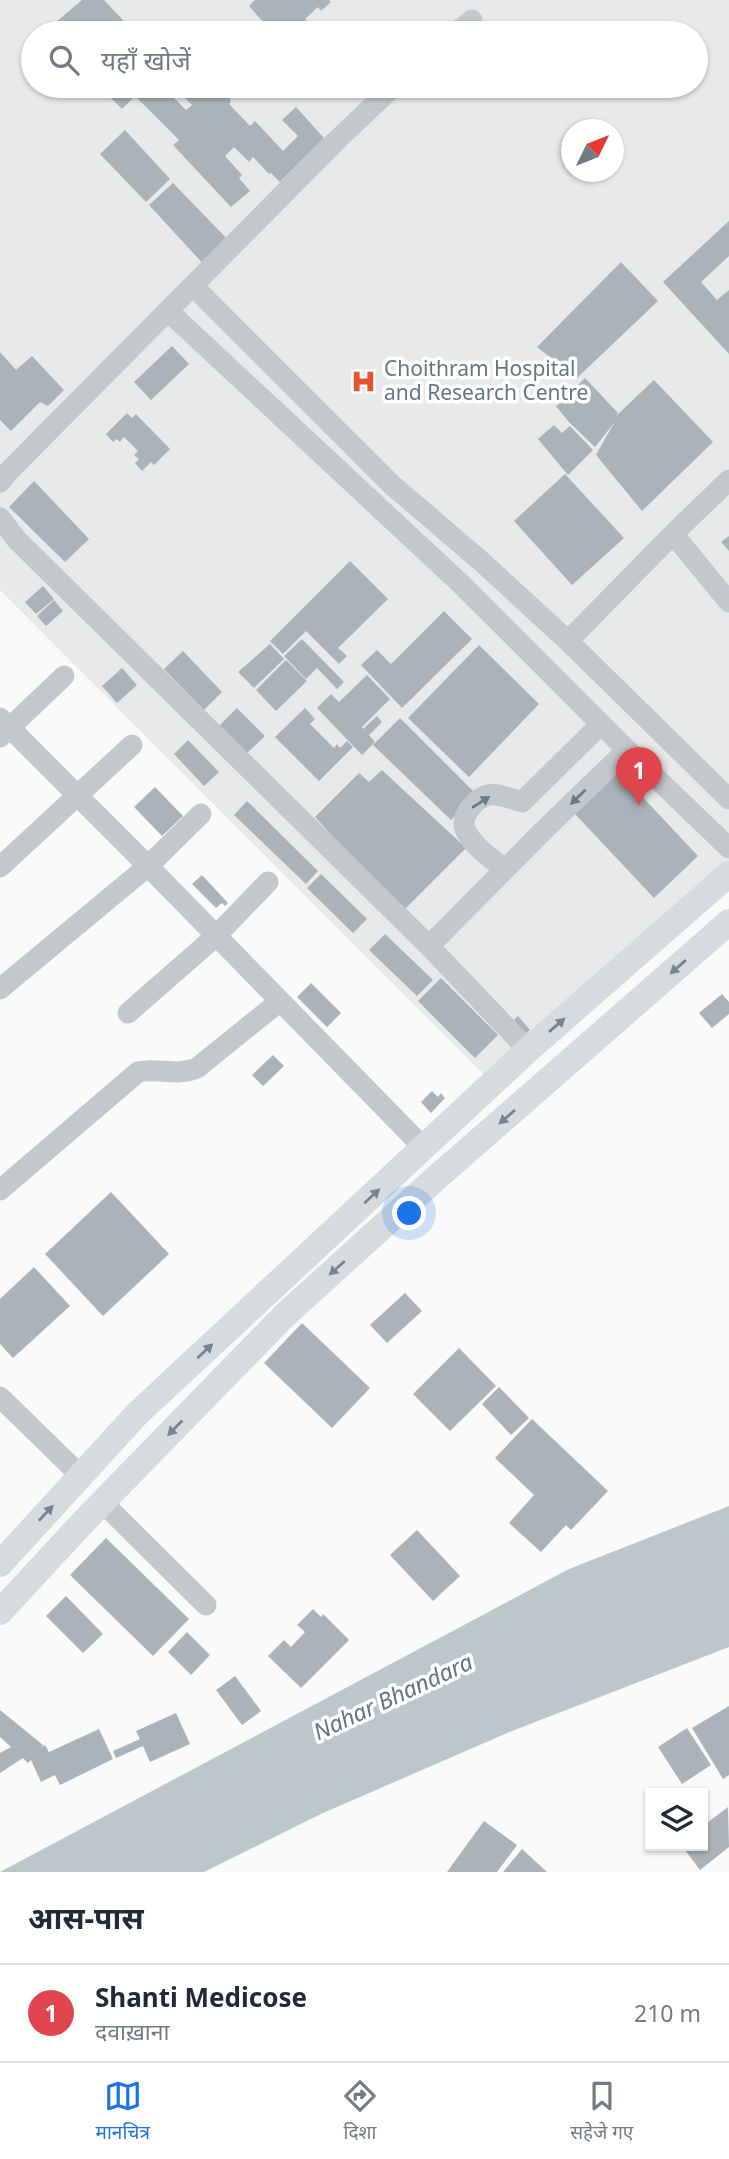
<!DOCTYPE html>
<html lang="hi">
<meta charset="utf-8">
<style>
:root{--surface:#fff;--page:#f6f6f7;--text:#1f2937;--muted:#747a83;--line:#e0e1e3;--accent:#1a73e8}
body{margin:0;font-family:"Noto Sans","Noto Sans Devanagari",sans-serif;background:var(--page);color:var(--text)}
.controls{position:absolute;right:21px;bottom:21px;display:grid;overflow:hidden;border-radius:0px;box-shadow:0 2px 5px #0004}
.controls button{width:63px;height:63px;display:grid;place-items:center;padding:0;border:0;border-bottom:2px solid var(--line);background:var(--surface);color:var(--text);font:35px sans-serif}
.compass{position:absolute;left:561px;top:119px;width:63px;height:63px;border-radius:50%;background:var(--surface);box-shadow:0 2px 5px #0004;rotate:47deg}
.you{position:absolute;left:410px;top:1214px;width:24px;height:24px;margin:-18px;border:5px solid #fff;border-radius:50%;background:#1a73e8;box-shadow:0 0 0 10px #1a73e833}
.badge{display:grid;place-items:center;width:46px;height:46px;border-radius:50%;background:var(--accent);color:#fff;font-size:23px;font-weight:700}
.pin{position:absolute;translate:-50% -58px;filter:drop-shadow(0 2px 4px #0008)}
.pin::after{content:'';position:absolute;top:37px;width:24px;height:21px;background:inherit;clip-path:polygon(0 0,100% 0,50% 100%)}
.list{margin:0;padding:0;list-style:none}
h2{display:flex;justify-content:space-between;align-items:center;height:91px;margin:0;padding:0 28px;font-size:30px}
h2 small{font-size:23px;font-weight:400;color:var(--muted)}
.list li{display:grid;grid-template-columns:46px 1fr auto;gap:21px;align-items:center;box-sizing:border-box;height:98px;padding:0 28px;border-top:2px solid var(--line)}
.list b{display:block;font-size:26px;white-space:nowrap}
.list p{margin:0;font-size:23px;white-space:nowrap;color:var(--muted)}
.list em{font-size:23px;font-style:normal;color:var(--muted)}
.icon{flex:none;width:38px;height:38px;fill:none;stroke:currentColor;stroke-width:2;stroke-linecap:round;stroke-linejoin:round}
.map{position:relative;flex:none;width:729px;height:1872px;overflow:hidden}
.search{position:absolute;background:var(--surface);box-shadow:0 2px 5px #0004;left:21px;right:21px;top:21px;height:77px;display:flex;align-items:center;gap:18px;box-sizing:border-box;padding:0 24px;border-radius:38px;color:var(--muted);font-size:26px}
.sheet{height:189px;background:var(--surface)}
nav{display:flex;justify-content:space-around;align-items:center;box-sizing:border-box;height:98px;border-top:2px solid var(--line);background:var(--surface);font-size:19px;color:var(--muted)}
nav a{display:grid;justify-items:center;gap:4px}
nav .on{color:var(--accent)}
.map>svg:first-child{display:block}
.built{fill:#e8e9e9;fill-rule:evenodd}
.water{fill:#bbc7cb}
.building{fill:#aab3b9}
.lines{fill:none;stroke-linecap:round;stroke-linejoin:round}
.minor{stroke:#c3c8cc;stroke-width:21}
.major{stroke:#d6dbdf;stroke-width:26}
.oneway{fill:#6a7a87}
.oneway2{fill:#768591}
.labels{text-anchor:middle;stroke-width:7;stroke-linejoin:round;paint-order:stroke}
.poi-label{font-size:21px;fill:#657683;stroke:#fff;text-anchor:start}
.water-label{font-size:23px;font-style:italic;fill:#60757c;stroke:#fff}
</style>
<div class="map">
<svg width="729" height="1872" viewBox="0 0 729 1872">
<rect width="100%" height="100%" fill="#fafaf8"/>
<path class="built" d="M0,0H729V863L483,1074L0,590ZM33,33H696V86H33ZM572,130H614V172H572Z"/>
<path class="water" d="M729,1506V1647L512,1731L323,1813L204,1872H0L569,1569Z"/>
<path class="building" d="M82,0H104L135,33H43Z
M255,0H329L331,2L321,11L318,7L305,19L308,22L295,33H273L249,6Z
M114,86H162L186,110L192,105L173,86H188L197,95L199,86H226L231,102L229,104L250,126L255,121L283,151L298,136L282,120L296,107L324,138L280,182L271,173L269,174L253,157L249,162L234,147L225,156L242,175L239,178L250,191L231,207L173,145L179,140L135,96L122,109L106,93Z
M248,86H273L260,98Z
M125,130L170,179L146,202L100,154Z
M173,183L232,244L207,268L149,205Z
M729,221V256L701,282L717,300L729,290V354L663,282Z
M621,262L658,301L577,378L537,347Z
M172,346L189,364L151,400L134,382Z
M0,352L16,370L32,356L64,390L48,406L40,402L11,431L0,420Z
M585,378L618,413L616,416L654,380L713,442L642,511L596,455L614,423L595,447L568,421L556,406Z
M127,413L132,418L136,414L170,449L154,465L151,462L142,471L135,463L139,459L134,455L138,451L124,437L120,442L117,439L113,442L106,434Z
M554,425L562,433L570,426L593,450L568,475L538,439Z
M565,474L624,538L572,585L514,521Z
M34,481L89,539L65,562L9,507Z
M729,536V551L721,542Z
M350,561L388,599L338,648L347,656L339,664L306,631L283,654L270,641Z
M43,586L54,599L36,614L25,602Z
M54,600L63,611L46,626L37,616Z
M444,611L472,639L402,708L361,665L377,650L391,664Z
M302,639L344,682L337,689L317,668L306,679L284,656Z
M270,644L284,659L254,688L238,672Z
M479,645L539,704L469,777L408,718Z
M183,651L222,692L204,710L164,669Z
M286,660L307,681L276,711L256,690Z
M122,668L137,685L117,703L102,686Z
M367,675L390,699L362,727L363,729L377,716L382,722L369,735L375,742L362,755L317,708L331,694L339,702Z
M237,708L265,736L245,755L218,727Z
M305,708L315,719L310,724L334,748L337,744L340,748L347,741L353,747L319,781L275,737Z
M400,718L476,794L451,820L373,745Z
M188,740L219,772L204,786L174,754Z
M382,770L466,848L402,912L315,817L359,773L369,782Z
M619,772L698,856L654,898L575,814Z
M155,787L183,816L162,836L134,807Z
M247,801L318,871L306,884L234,815Z
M321,874L367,919L353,933L307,888Z
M202,875L228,903L225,906L222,903L216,908L192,884Z
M385,934L433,980L417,996L369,950Z
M441,978L498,1035L475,1058L418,1001Z
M311,983L341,1013L327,1027L297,997Z
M722,994L729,1002V1014L712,1028L699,1013Z
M518,1016L530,1030L511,1047L499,1034Z
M273,1055L284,1066L263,1086L252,1075Z
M432,1091L438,1097L441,1093L445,1098L431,1113L421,1102Z
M111,1192L169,1254L103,1316L45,1254Z
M34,1267L70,1306L13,1358L0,1344V1299Z
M405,1293L422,1311L387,1343L370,1325Z
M302,1323L370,1388L332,1428L264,1363Z
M459,1348L496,1386L450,1431L413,1394Z
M499,1387L529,1418L511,1435L482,1404Z
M532,1419L608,1491L571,1530L566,1525L541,1552L509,1523L534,1495L495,1458Z
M417,1530L460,1576L433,1601L390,1555Z
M106,1538L189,1619L153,1656L70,1575Z
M66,1596L103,1634L83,1653L46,1616Z
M313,1609L321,1617L323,1614L349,1640L301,1688L268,1656L284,1640L291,1647L305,1632L297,1625Z
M187,1632L210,1655L191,1675L168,1652Z
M235,1676L261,1711L242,1725L216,1690Z
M729,1706V1775L723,1779L692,1728Z
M0,1710L43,1745L41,1747L45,1745L49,1752L99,1729L113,1759L60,1785L55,1775L41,1782L31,1760L28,1763L23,1758L0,1773V1753L11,1747L0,1737Z
M176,1713L190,1744L150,1762L143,1746L116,1758L113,1751L140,1739L136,1731Z
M687,1728L711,1765L682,1784L658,1747Z
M728,1807L729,1847L700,1870L682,1846H703V1826Z
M484,1821L517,1845L497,1872H447Z
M522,1849L547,1872H503Z"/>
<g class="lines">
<path class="minor" d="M456,33L472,20
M193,286L391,484L482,562L568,641L729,799
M168,311L461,584L627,750L729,848
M0,482L9,471L336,141L394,86
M0,518L17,540L429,946L543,831L627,750
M673,534L729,602
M568,641L673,534L729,480
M0,718L148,866L424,1148
M0,737L64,676
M0,867L132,745
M505,869C492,859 472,846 465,829C460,816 476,798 488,795C499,793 512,799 522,802L601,724
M429,946L528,1050
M0,989L148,866L201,814
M128,1013L216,936L268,882
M0,1190L138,1072C160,1067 175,1077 197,1068L280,1001
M0,1397L81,1476
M102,1502L206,1605"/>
<path class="major" d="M0,1564L137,1414L528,1050L729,874
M0,1612L87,1518L285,1315L435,1179L729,922"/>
</g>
<defs><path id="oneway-solid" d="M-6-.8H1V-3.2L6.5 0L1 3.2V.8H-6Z" transform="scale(1.75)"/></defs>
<g class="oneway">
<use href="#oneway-solid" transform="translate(578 797) rotate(136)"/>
<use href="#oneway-solid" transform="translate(481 802) rotate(-32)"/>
</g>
<g class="oneway2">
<use href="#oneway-solid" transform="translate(678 967) rotate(139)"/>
<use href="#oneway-solid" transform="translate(557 1025) rotate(-41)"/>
<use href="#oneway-solid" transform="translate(507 1117) rotate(139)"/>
<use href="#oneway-solid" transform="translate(372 1196) rotate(-43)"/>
<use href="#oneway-solid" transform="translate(337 1268) rotate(138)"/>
<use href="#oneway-solid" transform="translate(205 1351) rotate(-43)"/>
<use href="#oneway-solid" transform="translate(175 1428) rotate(134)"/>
<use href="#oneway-solid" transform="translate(46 1513) rotate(-47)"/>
</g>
<defs>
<symbol id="hospital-bare" viewBox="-9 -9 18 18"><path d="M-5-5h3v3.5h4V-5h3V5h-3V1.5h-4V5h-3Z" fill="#e4572e" stroke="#fff" stroke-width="2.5" paint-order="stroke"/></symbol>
</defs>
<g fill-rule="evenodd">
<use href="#hospital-bare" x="346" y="364" width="35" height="35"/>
</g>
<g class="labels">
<g class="poi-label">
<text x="384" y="376">Choithram Hospital<tspan x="384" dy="24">and Research Centre</tspan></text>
</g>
<g class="water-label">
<text transform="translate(393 1697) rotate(-25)" y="8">Nahar Bhandara</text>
</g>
</g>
</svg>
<div class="controls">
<button><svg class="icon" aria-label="layers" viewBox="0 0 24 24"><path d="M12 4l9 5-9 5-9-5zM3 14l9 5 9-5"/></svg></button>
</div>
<svg class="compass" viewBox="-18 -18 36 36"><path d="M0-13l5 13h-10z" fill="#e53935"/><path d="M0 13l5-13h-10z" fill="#747a83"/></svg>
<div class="you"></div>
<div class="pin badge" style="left:639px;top:805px;background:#e0444e">1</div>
<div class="search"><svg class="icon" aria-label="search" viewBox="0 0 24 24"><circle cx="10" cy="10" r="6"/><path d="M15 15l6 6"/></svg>यहाँ खोजें</div>
</div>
<section class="sheet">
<h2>आस-पास<small></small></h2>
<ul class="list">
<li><span class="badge" style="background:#e0444e">1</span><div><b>Shanti Medicose</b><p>दवाख़ाना</p></div><em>210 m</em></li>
</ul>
</section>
<nav>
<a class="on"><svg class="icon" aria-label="map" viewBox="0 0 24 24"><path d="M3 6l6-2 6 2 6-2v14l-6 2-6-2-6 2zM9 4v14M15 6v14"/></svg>मानचित्र</a>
<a><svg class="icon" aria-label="directions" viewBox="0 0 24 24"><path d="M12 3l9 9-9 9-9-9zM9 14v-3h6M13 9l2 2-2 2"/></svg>दिशा</a>
<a><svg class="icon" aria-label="saved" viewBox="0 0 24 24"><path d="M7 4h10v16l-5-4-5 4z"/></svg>सहेजे गए</a>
</nav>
